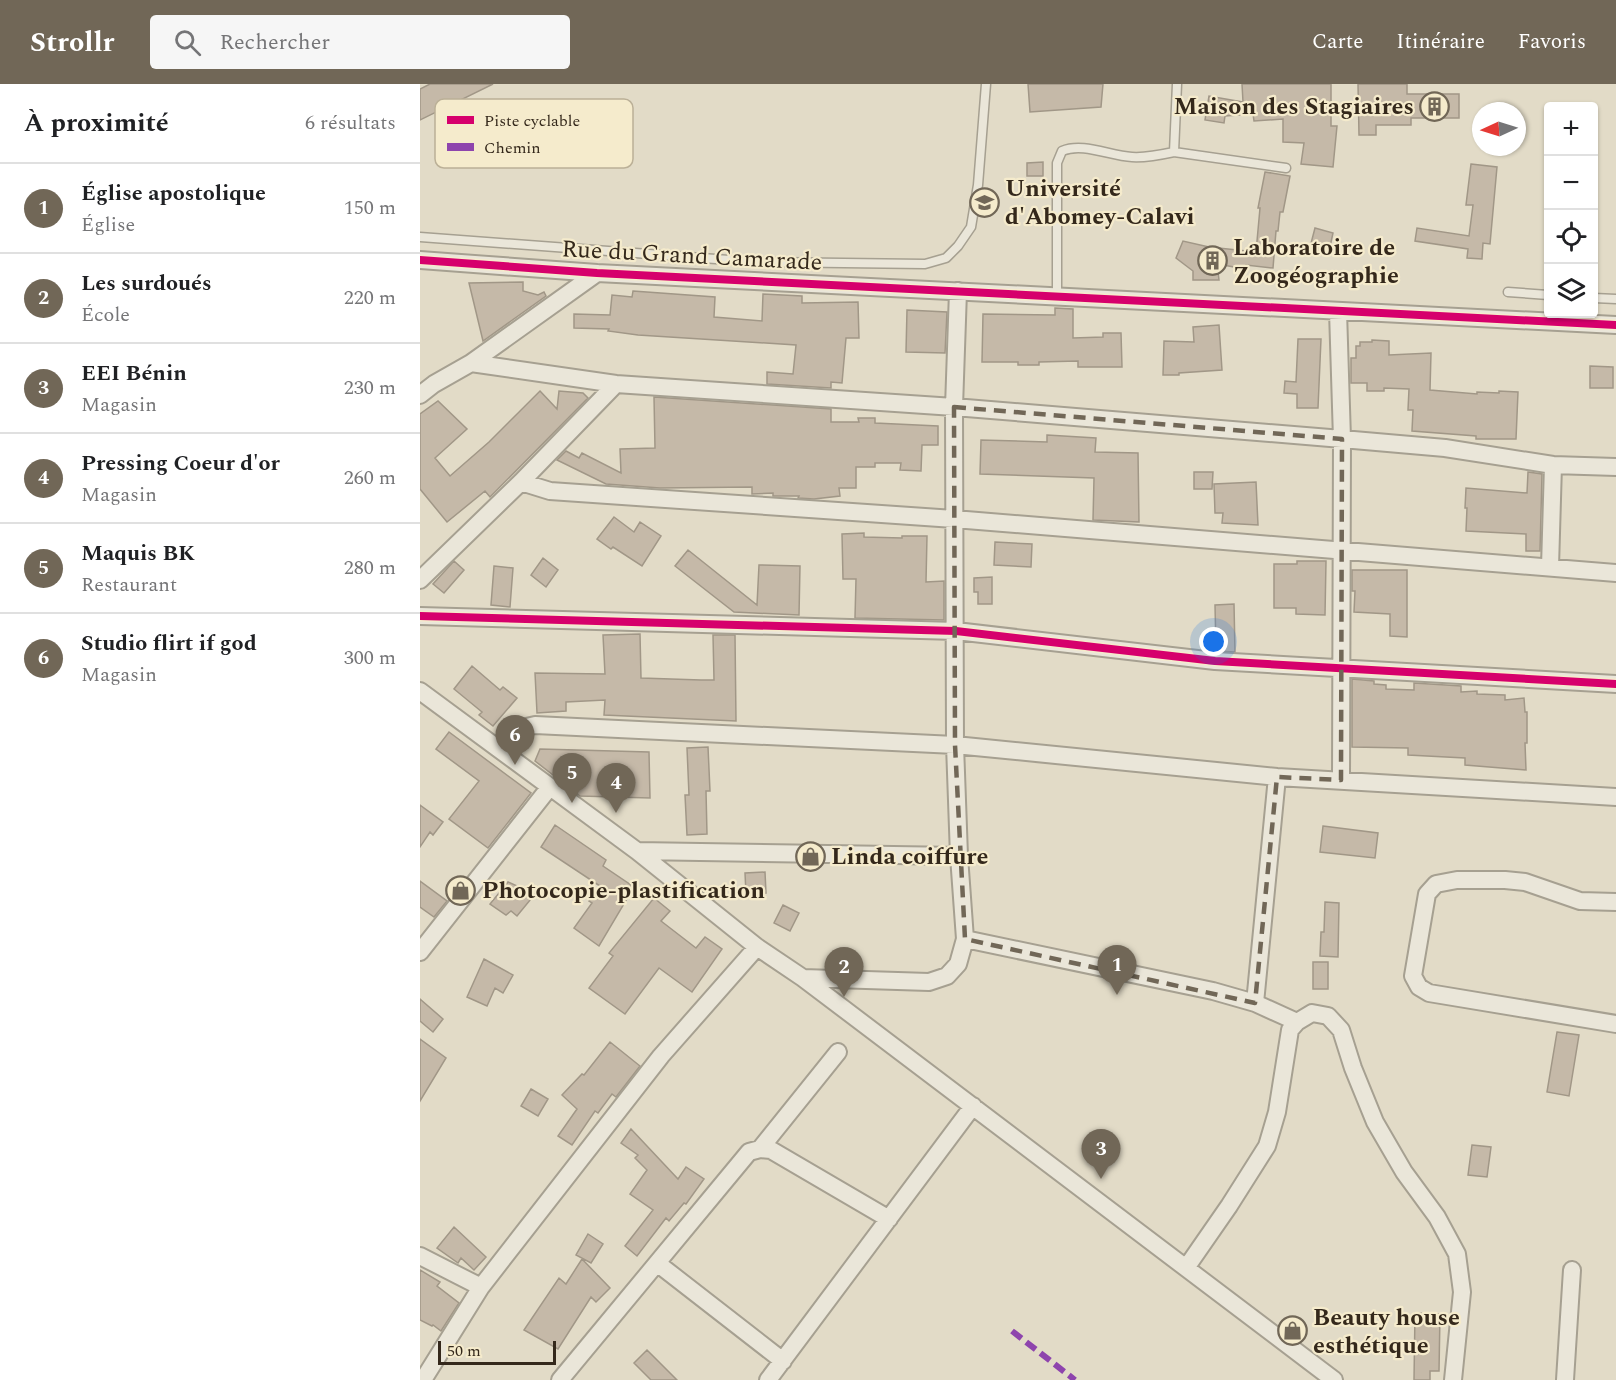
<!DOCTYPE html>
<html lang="fr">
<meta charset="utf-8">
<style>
:root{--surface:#fff;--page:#f6f6f6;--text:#202124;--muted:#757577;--line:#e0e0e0;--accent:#716757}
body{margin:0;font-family:Spectral,serif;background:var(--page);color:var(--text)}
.controls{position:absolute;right:18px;top:18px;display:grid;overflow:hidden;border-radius:6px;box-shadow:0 2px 4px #0004}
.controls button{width:54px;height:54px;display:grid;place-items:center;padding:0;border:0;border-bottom:2px solid var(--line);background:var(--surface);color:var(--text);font:30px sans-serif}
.compass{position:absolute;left:1052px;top:18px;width:54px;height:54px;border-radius:50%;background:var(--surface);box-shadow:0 2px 4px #0004;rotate:266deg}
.scale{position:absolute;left:18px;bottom:15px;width:118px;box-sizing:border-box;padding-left:6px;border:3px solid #34281b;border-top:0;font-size:16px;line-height:21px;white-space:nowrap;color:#34281b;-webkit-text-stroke:4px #f5ebcc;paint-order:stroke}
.you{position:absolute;left:794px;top:558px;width:21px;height:21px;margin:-15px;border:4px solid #fff;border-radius:50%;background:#1a73e8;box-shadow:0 0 0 9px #1a73e833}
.badge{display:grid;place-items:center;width:39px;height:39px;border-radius:50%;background:var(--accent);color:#fff;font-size:20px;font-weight:700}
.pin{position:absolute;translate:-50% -50px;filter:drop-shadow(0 2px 3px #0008)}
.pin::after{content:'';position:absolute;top:32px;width:21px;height:18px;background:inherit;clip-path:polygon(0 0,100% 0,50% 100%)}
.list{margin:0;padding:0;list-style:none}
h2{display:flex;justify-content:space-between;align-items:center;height:78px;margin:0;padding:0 24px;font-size:26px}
h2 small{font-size:20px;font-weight:400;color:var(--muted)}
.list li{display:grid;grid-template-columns:39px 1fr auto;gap:18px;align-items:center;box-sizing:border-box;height:90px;padding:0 24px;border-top:2px solid var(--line)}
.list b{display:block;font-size:22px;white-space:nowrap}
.list p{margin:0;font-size:20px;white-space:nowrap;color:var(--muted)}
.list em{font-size:20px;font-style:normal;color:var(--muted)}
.icon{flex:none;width:33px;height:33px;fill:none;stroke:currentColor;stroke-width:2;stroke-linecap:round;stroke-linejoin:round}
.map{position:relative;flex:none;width:1196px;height:1296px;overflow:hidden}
header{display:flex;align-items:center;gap:36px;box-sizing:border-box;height:84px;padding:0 30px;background:var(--accent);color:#fff}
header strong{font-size:28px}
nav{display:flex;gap:33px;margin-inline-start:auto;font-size:21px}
.search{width:420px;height:54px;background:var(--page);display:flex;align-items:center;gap:15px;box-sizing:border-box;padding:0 21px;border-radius:6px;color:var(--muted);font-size:22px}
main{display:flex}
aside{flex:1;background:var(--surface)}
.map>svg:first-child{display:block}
.building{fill:#c5b9a8;stroke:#a19787;stroke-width:1.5}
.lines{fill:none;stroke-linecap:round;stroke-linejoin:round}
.service-casing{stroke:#a6a091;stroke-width:11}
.minor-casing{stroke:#a6a091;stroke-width:20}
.service{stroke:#eae6d9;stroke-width:8}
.minor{stroke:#eae6d9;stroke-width:16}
.quiet{stroke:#8e44ad;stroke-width:6;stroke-dasharray:12 6;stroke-linecap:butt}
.cycleway-casing{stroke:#f5ebcc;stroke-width:11}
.cycleway{stroke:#d6006c;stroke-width:8}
.marked{fill:none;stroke:#716757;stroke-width:4.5;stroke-dasharray:12 8;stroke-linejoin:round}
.labels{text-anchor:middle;stroke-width:4.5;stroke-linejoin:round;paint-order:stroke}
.poi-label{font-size:24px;font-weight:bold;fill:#34281b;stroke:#f5ebcc;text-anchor:start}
.street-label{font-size:24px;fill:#34281b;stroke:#f5ebcc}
.key{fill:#f5ebcc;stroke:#bbb097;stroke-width:1.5}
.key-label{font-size:16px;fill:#34281b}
</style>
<header>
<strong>Strollr</strong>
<div class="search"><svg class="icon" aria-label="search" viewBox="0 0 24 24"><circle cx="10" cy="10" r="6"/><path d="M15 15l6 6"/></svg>Rechercher</div>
<nav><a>Carte</a><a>Itinéraire</a><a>Favoris</a></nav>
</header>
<main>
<aside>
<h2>À proximité<small>6 résultats</small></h2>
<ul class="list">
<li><span class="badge">1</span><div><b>Église apostolique</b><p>Église</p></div><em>150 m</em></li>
<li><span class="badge">2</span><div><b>Les surdoués</b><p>École</p></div><em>220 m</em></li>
<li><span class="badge">3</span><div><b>EEI Bénin</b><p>Magasin</p></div><em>230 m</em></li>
<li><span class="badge">4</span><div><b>Pressing Coeur d'or</b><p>Magasin</p></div><em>260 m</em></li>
<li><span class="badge">5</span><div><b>Maquis BK</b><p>Restaurant</p></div><em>280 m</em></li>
<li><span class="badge">6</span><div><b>Studio flirt if god</b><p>Magasin</p></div><em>300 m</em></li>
</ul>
</aside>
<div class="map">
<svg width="1196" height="1296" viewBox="0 0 1196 1296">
<rect width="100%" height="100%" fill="#e2dbc7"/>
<path class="building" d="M10,0H73L0,36V5Z
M608,0H683L681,23L610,28Z
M822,0H911V42H917L913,83L881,80L884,59L863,58V35L834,37L833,30L805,32L804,39L785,36L789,12L823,18Z
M938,0H987V10H1039V34H991V41H956V51H939Z
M623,78V92H607V79Z
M1051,80L1077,83L1070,160L1063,159L1062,175L1047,174L1048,165L995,157L997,144L1049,152L1053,121H1046Z
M845,88L870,92L863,128H860L858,147H856L853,184L826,181L825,185L797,180L799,196H773V187L756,174L763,157L789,163L836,168L840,124H838Z
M895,144L913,149L908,172L889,167Z
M103,198V207L118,211L124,208L126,212L63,257L49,199Z
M213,207L295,213L294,233L342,237L343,210L382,212V219L438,218L439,254H426L422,299L411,298V304L347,300V288L373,290L376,261L218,251L188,247L189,245L154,244V230L190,231L192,211L212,213Z
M635,224L653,225V254L683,253V249H701L702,283H658V277L619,278V281H598V278H562L563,230L635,231Z
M487,226L527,228L525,269L486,268Z
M799,241L802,286L759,289V291H743L744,257L774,258L773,243Z
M878,255H901L898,324H877V310L864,309L865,297L876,298Z
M952,256L969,257V271L1011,269L1010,306L1057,310V308L1079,309V307L1098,308L1096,355H1056V352L992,347L993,326H988L989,305L964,304V307H947V299H931V274H936V262H940V258H952Z
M1170,282L1193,283V304H1170Z
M120,307L137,325L139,307L163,309L168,314L70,413L65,407L27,438L0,405V330L18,317L47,345L15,374L30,392L69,358Z
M234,313L411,325V338H439L438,334H455V339L518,342V361H502L501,387L480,386L481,379H455V383H436V404H419L420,412L394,415L378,414L379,412H353V409L332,410V403L240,404L186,400L137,376L146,367L159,374L162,369L201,389L200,365L235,364Z
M627,351L676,354L675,368L718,369L719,438L673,436L674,394L560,390L561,356L627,358Z
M774,388H793L792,405H774Z
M1108,388L1122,390L1120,467H1106V450L1046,447L1047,424H1045L1046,404L1107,409Z
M836,398L838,441L802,439L803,429H795L794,400Z
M194,433L214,448L220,438L241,452L222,482L193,463L191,465L177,455Z
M444,449V453L482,454V452H507L506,498L524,497V536L435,534L436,495H423L422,450Z
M575,458L612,460L611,483L574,481Z
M268,466L337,521L339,481L380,482L379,531L314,528L255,482Z
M123,474L138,486L126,503L111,491Z
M34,477L44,486L24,509L13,500Z
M877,477H906L905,531L876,530V524H854V480H877Z
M74,482L93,484L90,523L71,521Z
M932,486H987V553L970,552V530L934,528L935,507H932Z
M572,493V520H558V508H554V494Z
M814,520L815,568L796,567L795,521Z
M220,550L221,594L281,596H294L293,551H315L316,637L184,631L185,616L146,618V627L117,629L115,589L185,590L183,551Z
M52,582L80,606L83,603L97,614L73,642L59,631L62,628L34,605Z
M932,595L954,597V600L966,601V605L994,606V599L1041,602V608L1057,607V610L1085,611V616L1104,614L1105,628H1107V659H1105L1106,686L1045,681V674L988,671V664L932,663Z
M29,648L111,709L68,764L29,735L59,697L16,665Z
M288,663L290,707H286L287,750L267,751L265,711H269L267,664Z
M120,665L229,668L230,714L160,712L115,677Z
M0,721L23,738L13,751L10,748L0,763Z
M135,741L186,776L183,782L214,803L179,862L154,844L172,819L169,817L180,802L121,763Z
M903,742L958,749L955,774L900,768Z
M345,788L346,809L326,810L325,789Z
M0,797L27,817L14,833L0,823Z
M88,798L115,810L97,832L91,827L86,831L70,820Z
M234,814L250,827L241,837L276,864L285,853L302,865L272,908L239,884L205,930L169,904L193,872L189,869Z
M905,818L919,819L918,873L900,872L901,848H904Z
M363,821L379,829L370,847L354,839Z
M64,875L93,891L83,909L75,904L67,922L47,913Z
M893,878H908V905H893Z
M0,915L23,935L13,948L0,937Z
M1137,948L1159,951L1149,1012L1127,1008Z
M0,955L26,974L0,1017Z
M190,958L220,982L196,1013L192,1010L178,1029L175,1027L152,1061L138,1052L157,1025L142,1011L162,990L164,991Z
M111,1005L128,1015L118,1032L101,1022Z
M211,1045L258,1095L266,1083L284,1095L266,1120L264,1119L249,1137L246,1134L217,1172L205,1162L233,1126L210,1110L227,1086L215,1074L218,1071L201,1059Z
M1052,1061L1071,1063L1067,1093L1048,1091Z
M34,1143L66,1173L54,1186L41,1174L38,1179L17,1164Z
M168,1150L183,1160L171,1179L156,1171Z
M162,1175L190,1204L176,1218L171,1213L138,1265L104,1246L139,1194L146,1200Z
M0,1186L20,1198L17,1202L39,1219L21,1247L13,1241L12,1242L0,1236Z
M995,1229L1020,1230L1019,1287H1010V1296H994Z
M227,1266L257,1296H231L214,1279Z"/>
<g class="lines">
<defs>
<path id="service" d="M754,68L866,84
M0,153L336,178L505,180L526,174L538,162L551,143L558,101L566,0
M1088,208L1128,211
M637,210V79L642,67C663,58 690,72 712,73C726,74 740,71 754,68L757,0
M1174,214L1196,215"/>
<path id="minor" d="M0,176L177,189L1196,241
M918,227L922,355L921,696
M51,279L196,300L534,323L922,355L1025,364L1133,381L1196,383
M0,311L14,300L51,279L177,189
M101,398L130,407L534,435L1196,489
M1130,483L1133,381
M0,496L101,398L196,300
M0,532L536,547L795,577L1196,600
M0,607L217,767L337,863L383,894L914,1296
M80,666C91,649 95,645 115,641L535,661L857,693L1196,713
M217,767L539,772
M1196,818L1160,817L1105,798L1085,796H1037L1016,800L1007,810L993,892L999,903L1009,909L1196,940
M545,855L793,907L835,919L857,693
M0,868L129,704
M383,894L509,898L527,892L538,880L545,855L539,772L535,661L534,323L538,207
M835,919L877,938
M340,1065L418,968
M0,1172L61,1203
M237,1179L363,1277
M766,1184L809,1122L847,1062L857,1028L870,946L877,938L892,929L908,932L921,946L933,984L955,1038L984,1088L1017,1133L1037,1170L1042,1208L1033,1296
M3,1296L61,1203L241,972L337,863
M140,1296L329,1068L340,1065L351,1066L469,1135
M348,1296L553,1022
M1145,1296L1152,1186"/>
</defs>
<use href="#service" class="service-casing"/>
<use href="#minor" class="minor-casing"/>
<use href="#service" class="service"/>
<use href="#minor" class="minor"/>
<path class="quiet" d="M592,1247L655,1296"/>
<defs>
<path id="cycleway" d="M0,176L177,189L1196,241
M0,532L536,547L795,577L1196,600"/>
</defs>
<use href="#cycleway" class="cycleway-casing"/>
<use href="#cycleway" class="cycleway"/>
</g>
<path class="marked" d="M534,323L922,355L921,696L857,693L835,919L545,855L535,661Z"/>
<defs>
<symbol id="building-ring" viewBox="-11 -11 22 22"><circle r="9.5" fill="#f5ebcc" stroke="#716757" stroke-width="1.5"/><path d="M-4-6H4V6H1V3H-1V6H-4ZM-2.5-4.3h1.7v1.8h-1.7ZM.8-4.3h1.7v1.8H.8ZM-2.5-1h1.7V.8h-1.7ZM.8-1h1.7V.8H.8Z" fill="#716757"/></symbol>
<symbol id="university-ring" viewBox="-11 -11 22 22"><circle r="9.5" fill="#f5ebcc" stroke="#716757" stroke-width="1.5"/><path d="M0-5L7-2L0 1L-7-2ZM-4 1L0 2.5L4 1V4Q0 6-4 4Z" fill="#716757"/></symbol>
<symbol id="shop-ring" viewBox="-11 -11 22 22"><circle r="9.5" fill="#f5ebcc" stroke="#716757" stroke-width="1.5"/><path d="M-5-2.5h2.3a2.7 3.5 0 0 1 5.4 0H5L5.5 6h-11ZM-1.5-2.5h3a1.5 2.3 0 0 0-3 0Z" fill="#716757"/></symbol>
</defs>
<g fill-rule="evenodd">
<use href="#building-ring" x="998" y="6" width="33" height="33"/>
<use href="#university-ring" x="548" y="102" width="33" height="33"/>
<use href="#building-ring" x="776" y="160" width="33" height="33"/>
<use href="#shop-ring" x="374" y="756" width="33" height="33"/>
<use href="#shop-ring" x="24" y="790" width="33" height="33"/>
<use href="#shop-ring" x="856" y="1230" width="33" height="33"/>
</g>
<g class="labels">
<g class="poi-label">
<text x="994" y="30" text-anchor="end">Maison des Stagiaires</text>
<text x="585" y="112">Université<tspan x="585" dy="28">d'Abomey-Calavi</tspan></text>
<text x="813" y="171">Laboratoire de<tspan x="813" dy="28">Zoogéographie</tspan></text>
<text x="411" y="780">Linda coiffure</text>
<text x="62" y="814">Photocopie-plastification</text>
<text x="893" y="1241">Beauty house<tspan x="893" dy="28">esthétique</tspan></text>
</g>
<g class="street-label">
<text transform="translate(272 171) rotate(3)" y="8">Rue du Grand Camarade</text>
</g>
</g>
<rect x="15" y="15" width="198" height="69" rx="9" class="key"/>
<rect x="27" y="32" width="27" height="8" fill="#d6006c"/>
<rect x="27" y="59" width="27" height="8" fill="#8e44ad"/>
<g class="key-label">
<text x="64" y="42">Piste cyclable</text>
<text x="64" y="69">Chemin</text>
</g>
</svg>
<div class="controls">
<button>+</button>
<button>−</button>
<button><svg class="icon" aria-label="locate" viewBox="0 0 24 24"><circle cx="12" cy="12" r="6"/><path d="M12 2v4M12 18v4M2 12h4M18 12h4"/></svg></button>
<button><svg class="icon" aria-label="layers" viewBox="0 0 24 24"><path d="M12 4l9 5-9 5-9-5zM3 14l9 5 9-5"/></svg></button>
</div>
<svg class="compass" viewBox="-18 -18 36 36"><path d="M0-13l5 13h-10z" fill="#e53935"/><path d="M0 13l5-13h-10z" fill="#757577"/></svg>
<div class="scale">50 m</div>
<div class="you"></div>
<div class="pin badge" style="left:697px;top:911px">1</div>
<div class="pin badge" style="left:424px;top:913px">2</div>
<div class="pin badge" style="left:681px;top:1095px">3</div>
<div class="pin badge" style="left:196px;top:729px">4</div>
<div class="pin badge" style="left:152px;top:719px">5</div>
<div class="pin badge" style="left:95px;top:681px">6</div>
</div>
</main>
